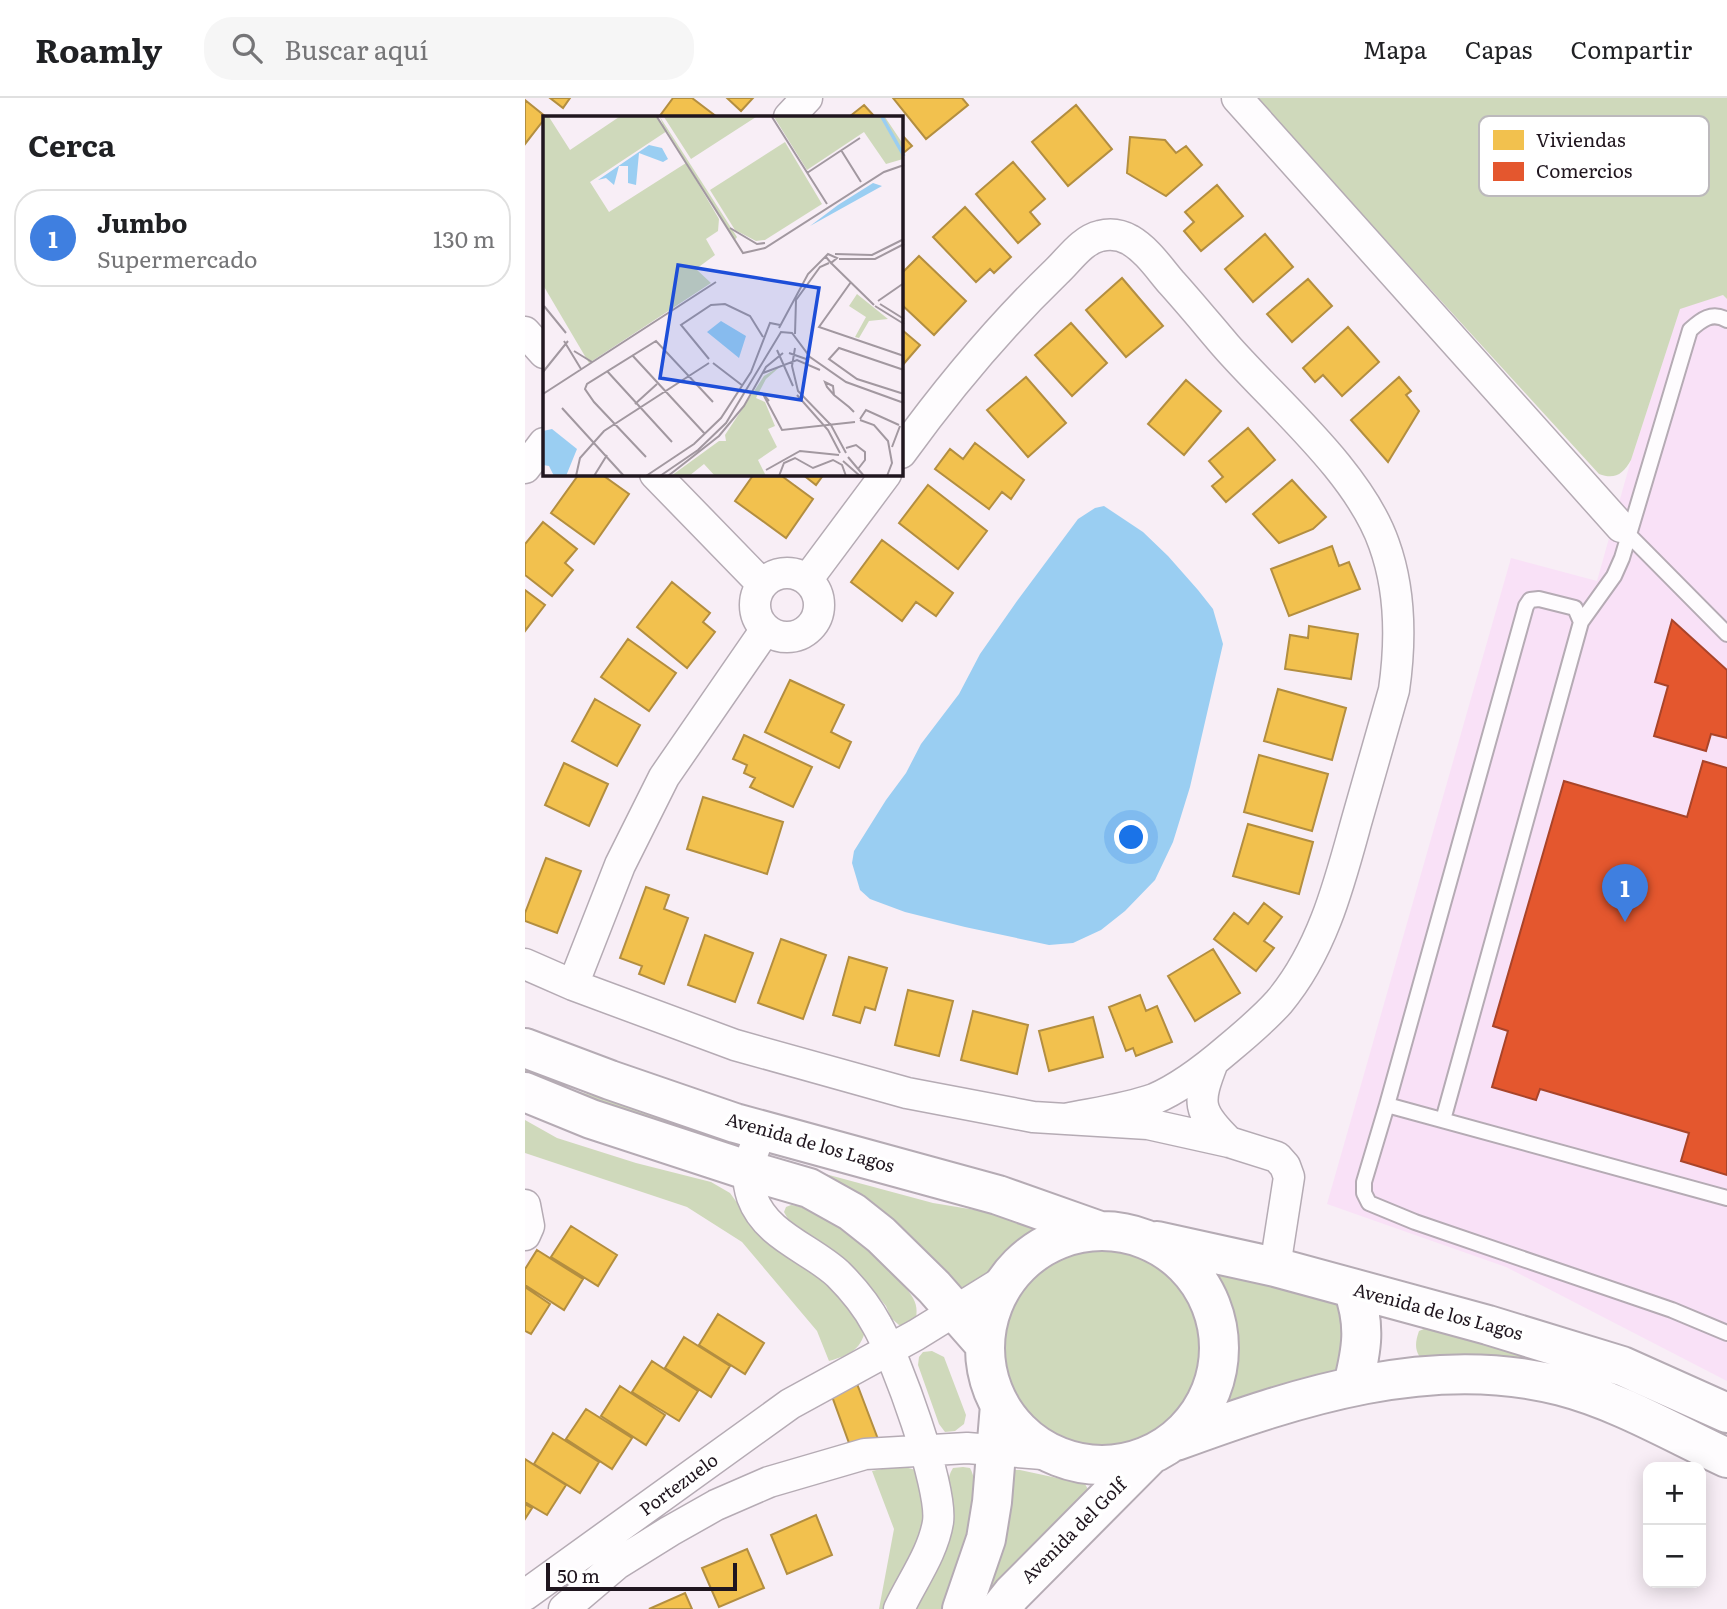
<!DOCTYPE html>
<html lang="es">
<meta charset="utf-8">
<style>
:root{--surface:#fff;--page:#f6f6f6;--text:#202124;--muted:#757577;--line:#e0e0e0;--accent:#b45309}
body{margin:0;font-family:Literata,serif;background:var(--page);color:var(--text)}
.controls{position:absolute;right:21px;bottom:21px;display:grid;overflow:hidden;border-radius:14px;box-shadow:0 4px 18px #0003}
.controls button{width:63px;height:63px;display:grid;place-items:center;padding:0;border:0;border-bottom:2px solid var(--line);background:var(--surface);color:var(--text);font:35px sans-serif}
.scale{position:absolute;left:21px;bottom:18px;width:191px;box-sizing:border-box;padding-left:7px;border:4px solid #20161f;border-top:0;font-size:19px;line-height:24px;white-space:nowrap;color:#20161f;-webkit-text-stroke:5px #fff;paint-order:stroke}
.you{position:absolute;left:607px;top:740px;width:24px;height:24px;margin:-18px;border:5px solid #fff;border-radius:50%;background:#1a73e8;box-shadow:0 0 0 10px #1a73e833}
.badge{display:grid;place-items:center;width:46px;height:46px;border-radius:50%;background:var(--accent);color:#fff;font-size:23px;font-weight:700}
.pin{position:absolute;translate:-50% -58px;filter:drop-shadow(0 2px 4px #0008)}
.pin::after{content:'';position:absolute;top:37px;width:24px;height:21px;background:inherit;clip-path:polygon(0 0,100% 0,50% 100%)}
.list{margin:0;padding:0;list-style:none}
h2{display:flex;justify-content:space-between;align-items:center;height:91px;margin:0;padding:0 28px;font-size:30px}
h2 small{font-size:23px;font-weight:400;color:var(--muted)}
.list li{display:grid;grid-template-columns:46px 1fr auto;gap:21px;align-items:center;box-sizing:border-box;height:98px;margin:0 14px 14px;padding:0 14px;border:2px solid var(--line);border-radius:28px}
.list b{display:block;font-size:26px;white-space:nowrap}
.list p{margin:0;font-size:23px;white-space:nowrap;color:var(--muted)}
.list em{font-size:23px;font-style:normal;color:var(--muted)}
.icon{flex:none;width:38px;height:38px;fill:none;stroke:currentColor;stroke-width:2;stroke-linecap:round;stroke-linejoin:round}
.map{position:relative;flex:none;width:1202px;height:1511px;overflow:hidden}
header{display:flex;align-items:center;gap:42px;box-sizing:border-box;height:98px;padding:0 35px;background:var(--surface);border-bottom:2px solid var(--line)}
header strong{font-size:33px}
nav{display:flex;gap:38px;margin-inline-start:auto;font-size:24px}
.search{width:490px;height:63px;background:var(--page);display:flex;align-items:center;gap:18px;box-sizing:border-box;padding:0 24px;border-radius:28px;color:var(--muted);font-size:26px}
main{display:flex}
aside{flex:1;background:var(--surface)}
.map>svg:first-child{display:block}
.built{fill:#f9e1f7}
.green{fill:#cfd9bb}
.water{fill:#9acef2}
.homes{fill:#f2c14e;stroke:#b38e40;stroke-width:2}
.shops{fill:#e4572e;stroke:#a9442a;stroke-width:2}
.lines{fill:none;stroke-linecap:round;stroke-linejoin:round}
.lane-casing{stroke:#b5abb4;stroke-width:18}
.street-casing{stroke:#b5abb4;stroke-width:33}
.secondary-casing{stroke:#b5abb4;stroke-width:42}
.lane{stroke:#fefcfe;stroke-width:14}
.street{stroke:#fefcfe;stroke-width:30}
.secondary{stroke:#fefcfe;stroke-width:38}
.labels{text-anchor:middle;stroke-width:7;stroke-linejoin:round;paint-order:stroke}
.street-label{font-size:18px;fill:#20161f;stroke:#fff}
.inset-river{fill:none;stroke:#9acef2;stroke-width:3.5}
.inset-road{fill:none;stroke:#a298a0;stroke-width:2}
.view{fill:#1d4ed8;fill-opacity:0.15;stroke:#1d4ed8;stroke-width:3.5}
.inset-edge{fill:none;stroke:#20161f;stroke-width:3.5}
.key{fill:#fff;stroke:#bcb9bc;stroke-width:2}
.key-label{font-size:19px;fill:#20161f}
</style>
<header>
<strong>Roamly</strong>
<div class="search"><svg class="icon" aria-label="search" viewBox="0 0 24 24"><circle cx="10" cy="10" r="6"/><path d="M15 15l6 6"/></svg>Buscar aquí</div>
<nav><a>Mapa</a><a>Capas</a><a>Compartir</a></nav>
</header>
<main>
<aside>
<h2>Cerca<small></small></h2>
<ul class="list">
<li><span class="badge" style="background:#3f7fe0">1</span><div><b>Jumbo</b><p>Supermercado</p></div><em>130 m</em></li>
</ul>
</aside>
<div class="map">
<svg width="1202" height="1511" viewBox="0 0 1202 1511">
<rect width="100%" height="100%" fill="#f8eef6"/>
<path class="built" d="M1198,197L1202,201V1283L981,1169L802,1106L986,460L1072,483L1106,362L1155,210Z"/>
<path class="green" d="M731,0H1202V201L1198,197L1155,211L1106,362C1098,376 1090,382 1074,376Z
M0,972L48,992L213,1039L220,1052L0,984Z
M0,1022L32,1040L111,1065L186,1084L205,1095L218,1113L296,1169L342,1222C339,1249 329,1256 304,1263L292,1233L217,1144L162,1109L0,1055Z
M278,1070L408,1105L505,1121L512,1127L510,1134L432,1201Z
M266,1107C299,1110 371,1171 388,1200C392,1207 392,1213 391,1221L384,1228L374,1227L366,1220L361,1208L341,1184L268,1130L259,1114L261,1109Z
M474 1249a102 102 0 1 1 204 0a102 102 0 1 1-204 0Z
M691,1171L793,1197L813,1208L824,1222L813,1273L694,1307C697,1297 701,1286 703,1275C708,1246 701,1206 684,1183V1175Z
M906,1228L1002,1258L1005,1265L904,1269C891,1257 888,1250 894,1233Z
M407,1253L419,1259L441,1317L439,1326L430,1333L420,1334L414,1326L393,1267L394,1259L398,1254Z
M366,1369C402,1368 397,1379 408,1409L367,1511H354L369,1431L347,1373Z
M438,1369L445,1370C464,1406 433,1475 422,1511H387C400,1494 420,1462 424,1441C425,1431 426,1418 426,1408C426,1393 419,1384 428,1370Z
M487,1372H495L560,1386L565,1395L453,1511Z"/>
<path class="water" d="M579,408L618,434L643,458L673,492L688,511L698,546L665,689L648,744L630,782L600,813L576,832L548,845L524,847L440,829L380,814L345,801L335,792L327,765L329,753L361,702L381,675L396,646L434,596L455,556L492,503L553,421L570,410Z"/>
<path class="homes" d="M25,0H45L38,10Z
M148,0H167L192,19H134Z
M202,0H228L216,13Z
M368,0H437L443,7L401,41Z
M0,2L21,19L0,46Z
M339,7L350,19H324Z
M551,7L587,51L543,88L507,44Z
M376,36L387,48L376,57Z
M605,39L640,42L651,55L661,48L677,67L641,98L602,75Z
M488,64L520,101L505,114L515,126L493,145L451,96Z
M692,87L718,118L676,153L659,133L669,124L660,114Z
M440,109L486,159L469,175L465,171L451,184L408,139Z
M740,136L768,169L728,204L700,171Z
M394,158L441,203L409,237L376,206V176Z
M597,180L638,228L601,259L561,212Z
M783,181L807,208L767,244L742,216Z
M546,225L582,265L547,298L510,257Z
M823,229L854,264L817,298L798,277L790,284L778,270Z
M376,231L395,247L376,269Z
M501,279L541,325L503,359L462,312Z
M874,279L886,293L881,297L894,313L863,364L826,322Z
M661,282L696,313L659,357L623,326Z
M723,330L750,362L701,404L687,388L698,379L684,363Z
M450,345L499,382L486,401L477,394L464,411L410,371L425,351L438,361Z
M54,376H76L104,396L69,446L26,415Z
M229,376H254L288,401L261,440L210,403Z
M277,376H299L291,387Z
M767,382L801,419L788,431L754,445L728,416Z
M403,387L462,433L433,471L374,425Z
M18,424L52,451L40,465L48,472L27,498L0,477V446Z
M357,442L428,495L411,518L391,504L377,523L326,484Z
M807,448L814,468L824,464L835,491L764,518L746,471Z
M147,484L185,515L178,524L190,534L162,570L112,529Z
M0,492L20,507L0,533Z
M784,528L833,536L826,581L760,571L765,537L783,540Z
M103,541L151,575L124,613L76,579Z
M265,582L319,607L306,634L326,644L314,670L240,634Z
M753,591L821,610L807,662L739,643Z
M70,601L115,627L92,668L47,643Z
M219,637L287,669L268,709L225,689L230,680L219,675L222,667L208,661Z
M734,657L803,676L787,733L719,714Z
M39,665L83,686L64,728L20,707Z
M178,699L258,724L242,776L162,751Z
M723,726L788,744L774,796L708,778Z
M21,760L56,773L32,835L0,823V815Z
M121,789L144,797L139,811L163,820L139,886L114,876L117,868L95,860Z
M739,805L757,819L739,843L749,850L731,873L689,841L709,815L723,826Z
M180,837L228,855L210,904L163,887Z
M256,841L301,857L278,921L233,905Z
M688,851L715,895L670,923L643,878Z
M324,859L362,870L350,912L340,909L335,925L308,917Z
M383,892L428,903L414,958L370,947Z
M615,897L621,913L632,908L647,944L611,958L608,950L601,953L584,909Z
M448,913L503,927L492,976L436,962Z
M568,919L578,959L524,973L514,933Z
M46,1128L92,1157L73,1188L26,1159Z
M12,1152L58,1181L39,1212L0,1187V1171Z
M0,1189L25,1206L6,1236L0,1233Z
M193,1216L239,1245L220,1276L174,1247Z
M159,1239L205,1268L186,1299L140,1270Z
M127,1263L173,1293L154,1323L107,1294Z
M326,1270L359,1357L332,1367L300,1279Z
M95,1288L140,1317L121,1347L76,1318Z
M61,1311L107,1340L87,1371L41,1341Z
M28,1335L74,1364L55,1395L9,1366Z
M0,1361L41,1387L22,1417L0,1404Z
M0,1406L7,1410L0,1421Z
M291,1417L307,1457L262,1476L246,1437Z
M222,1451L239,1490L194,1509L177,1470Z
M160,1495L167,1511H124Z"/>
<path class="shops" d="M1147,522L1202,572V640L1186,636L1181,653L1129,638L1143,588L1130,584Z
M1178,663L1202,670V1077L1156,1063L1164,1035L1015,991L1011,1002L967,989L983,933L968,928L1039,683L1162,719Z"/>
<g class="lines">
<defs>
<path id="lane" d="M1100,433L1202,536
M1056,524L1089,478L1097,460L1165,232C1176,222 1187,213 1202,222
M862,1007L1202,1100
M918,1022L1056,524L1050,510L1014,501L1005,502L1001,508L862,1007L839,1084V1095L844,1105L890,1124L1147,1212L1202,1235"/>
<path id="street" d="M712,0L1096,429
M264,19L282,0
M0,234L19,255
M376,355C423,290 473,230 531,174C544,162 557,142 575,138C586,135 596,137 605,142C622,152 634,170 646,184C665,205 683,227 701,248C751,305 834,374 859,446C876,493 876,543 869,592C856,636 844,681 831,725C814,787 797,853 754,904C739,921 721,936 703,951C682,969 655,990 629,1001C600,1011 570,1015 541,1021
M0,370L19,345
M130,376L237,486
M230 507a32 32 0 1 1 64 0a32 32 0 1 1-64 0Z
M282,482L361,376
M0,866L48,887L210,947L382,995L508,1019L623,1026L704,1044L752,1059L760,1068L764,1079L750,1169
M48,887L95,767L139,679L241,531
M688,964C672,1005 672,1013 704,1044
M236,1033C227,1059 218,1071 227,1099C241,1138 285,1150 313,1176C328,1191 342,1208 352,1227C371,1260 418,1389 413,1424C408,1455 387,1483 374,1511
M0,1107L4,1128L0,1137
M0,1497L265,1306L391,1237L480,1182
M39,1511L92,1466L145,1433L191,1407L244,1384L340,1356L442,1350L530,1357"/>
<path id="secondary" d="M0,950L85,982L210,1025L473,1097L572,1132
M0,994L66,1021L222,1072L284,1090L327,1114L356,1137L409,1189L460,1247
M460 1250a117 117 0 1 1 234 0a117 117 0 1 1-234 0Z
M632,1143L750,1169L963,1227L1097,1268L1202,1315
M828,1191C841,1227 837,1251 828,1287
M651,1343C771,1299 907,1254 1036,1288C1094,1303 1148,1335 1202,1360
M437,1511L461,1441L467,1404L475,1307
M475,1511L487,1496L625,1357"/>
</defs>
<use href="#lane" class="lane-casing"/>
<use href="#street" class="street-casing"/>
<use href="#secondary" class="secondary-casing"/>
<use href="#lane" class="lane"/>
<use href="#street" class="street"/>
<use href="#secondary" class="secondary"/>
</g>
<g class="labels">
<g class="street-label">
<text transform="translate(285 1045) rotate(16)" y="6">Avenida de los Lagos</text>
<text transform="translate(913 1214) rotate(15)" y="6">Avenida de los Lagos</text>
<text transform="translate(154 1387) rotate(-36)" y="6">Portezuelo</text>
<text transform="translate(549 1433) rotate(-45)" y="6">Avenida del Golf</text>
</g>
</g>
<g transform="translate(18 18)">
<rect width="360" height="360" fill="#f8eef6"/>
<path d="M0,1H6L27,34L76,1H114L120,9L117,1L194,121L192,124L124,15L47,66L66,96L143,47L176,103L175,115L163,123L172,139L153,153L168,167L46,247L0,169ZM121,1H213L148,43ZM231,1H342L360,28V43L343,48L321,16L264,54ZM242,26L279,88L222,124L213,125L192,114L167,74ZM314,178L345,203L326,205L316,222L312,221L323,201L306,190ZM239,249L223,263L213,282L222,286L232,310L225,313L234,331L215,344L223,360H172L161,348L146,360H128L176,325H183L182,319L221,260Z" fill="#cfd9bb"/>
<path d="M106,29L119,32L125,43L120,46L96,37L93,69L85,67V50H76L71,69L63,62L55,64ZM330,67L339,70L267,110L295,89ZM178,205L203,220L196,242L164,216ZM9,313L34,333L23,360H11L6,350L0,349V315Z" fill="#9acef2"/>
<path class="inset-river" d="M339,1L361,40"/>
<path class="inset-road" d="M114,1L200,137L222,132L341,56L361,49M229,1L284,88M298,34L318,66M264,57L317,22M187,112L214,128L222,127M292,138L329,139L361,123M296,143H332L361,128M288,147L331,189M308,166L276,211L361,240M335,185L361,167M337,188L361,203M1,190L23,217M332,190L361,208M236,212L265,158L285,138L294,142L288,147L283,141M252,218L253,184L277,151L286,147M21,225L38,253M252,232L249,250L255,275L288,309L303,337M234,234L250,270M31,235L49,246M246,237L266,244M89,239L162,318M166,243L138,209L168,189L182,188L207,200L220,221M170,247L200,270M361,254L296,232L286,243L314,263L361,278M64,255L129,326M0,256L25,225M220,257L254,244L277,254M0,278L173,166M254,279L285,314L297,337M291,279L290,270L282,266L284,271L291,279L306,291L311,296M226,285L220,278L239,314L312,306M92,288L114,268M19,292L81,360M317,303L323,294L356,309M317,304L331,309L345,325L349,347L344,360M349,331L357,310M303,332L313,329L322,336V344L315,353M103,341L51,286L42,273L44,268L113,225L170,286M305,341L321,360M300,345L317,360M223,354L257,335L296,339M33,360L37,342L61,315L166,247M51,360L64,339M103,360L151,328L178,302L208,256L227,207L237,209M117,360L155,334L183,307L238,216L249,217L267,241L303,266L361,287M125,360L176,320L201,290L223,251L240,237M236,360L241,347L252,342L270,352L290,344L299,349L303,360"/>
<path class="view" d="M135,149L276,172L258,284L117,262Z"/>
<rect width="360" height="360" class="inset-edge"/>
</g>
<rect x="954" y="18" width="230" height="80" rx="10" class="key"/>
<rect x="968" y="32" width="31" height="20" fill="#f2c14e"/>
<rect x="968" y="64" width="31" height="19" fill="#e4572e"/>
<g class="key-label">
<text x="1011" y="49">Viviendas</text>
<text x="1011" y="80">Comercios</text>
</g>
</svg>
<div class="controls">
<button>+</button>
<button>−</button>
</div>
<div class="scale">50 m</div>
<div class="you"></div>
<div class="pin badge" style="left:1100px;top:824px;background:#3f7fe0">1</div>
</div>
</main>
